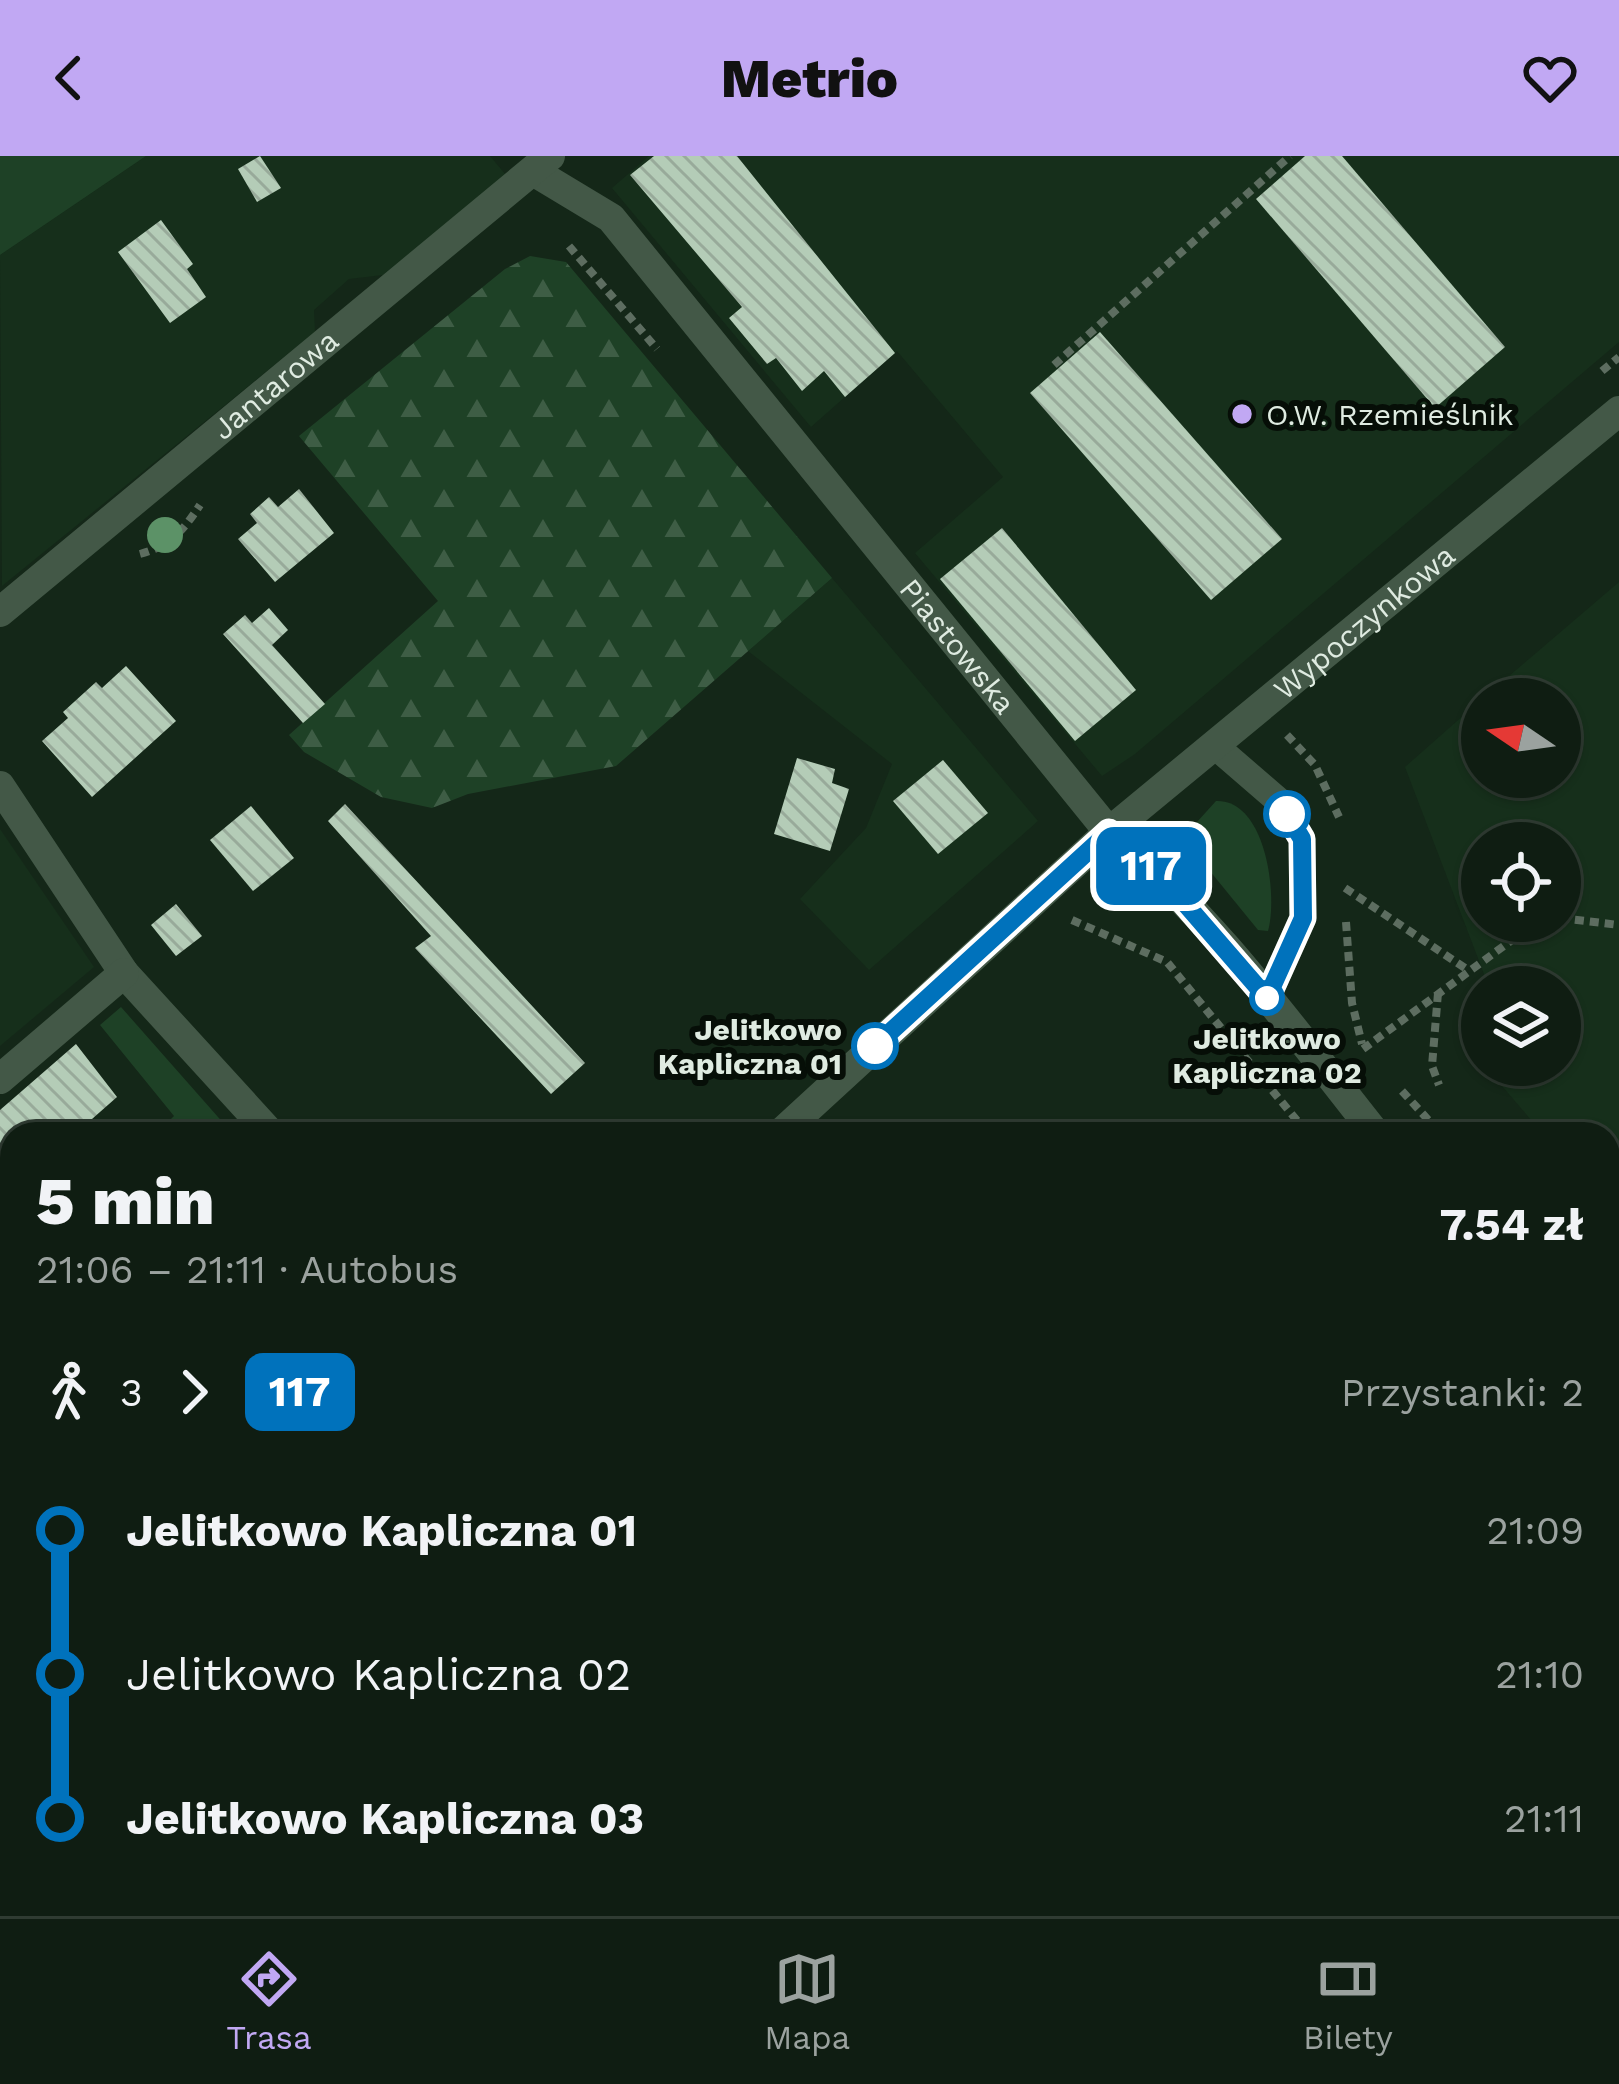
<!DOCTYPE html>
<html lang="pl">
<meta charset="utf-8">
<style>
body{margin:0;font-family:"Work Sans",sans-serif;background:#1d2a20;color:#f1f3f6;height:100vh;display:flex;flex-direction:column;font-size:45px;white-space:nowrap}
*{box-sizing:border-box;margin:0}
p{font-size:39px;color:#9ba29f}
.icon{flex:none;width:66px;height:66px;fill:none;stroke:currentColor;stroke-width:2;stroke-linecap:round;stroke-linejoin:round}
.map{position:relative;flex:1;overflow:hidden}
.sheet{position:absolute;left:0px;top:966px;width:1620px;height:795px;display:flex;flex-direction:column;background:#0f1d12;border-radius:36px 36px 0 0;box-shadow:0 3px 9px #0004,0 0 0 3px #2f3b32}
.sheet>*{flex:none}
.badge{padding:0 24px;border-radius:18px;font-size:42px;line-height:78px}
.needle{width:78px;rotate:283deg}
.buttons{position:absolute;left:1461px;top:522px;display:grid;gap:24px}
.buttons a{display:grid;place-items:center;width:120px;height:120px;border-radius:50%;background:#0f1d12;box-shadow:0 3px 9px #0004,0 0 0 3px #2f3b32;font-size:60px}
.map>.badge{position:absolute;translate:-50% -50%;box-shadow:0 0 0 6px #fff}
.legs{display:flex;align-items:center;gap:18px;height:132px;padding:0 36px;font-size:39px}
.legs p{margin-inline-start:auto}
.headline{display:flex;align-items:center;justify-content:space-between;height:204px;padding:0 36px}
h1{font-size:66px;font-weight:800;line-height:90px}
ul{padding:0 36px;list-style:none}
li{display:flex;align-items:center;gap:42px;height:144px;font-size:45px}
li i{display:grid;place-items:center;width:18px;height:100%;margin:0 15px;background:currentColor}
li i::after{content:'';width:30px;height:30px;margin:-15px;border:9px solid;border-radius:50%;background:#0f1d12}
li p{margin-inline-start:auto}
li:first-child i{background:linear-gradient(#0000 50%,currentColor 0)}
li:last-child i{background:linear-gradient(currentColor 50%,#0000 0)}
header{display:flex;justify-content:space-between;align-items:center;height:156px;padding:0 36px;background:#c1a8f3;color:#111;font-size:54px;font-weight:800}
.tabs{display:flex;justify-content:space-around;align-items:center;height:168px;border-top:3px solid #2f3b32;background:#0f1d12;font-size:33px;color:#9ba29f}
.tabs a{display:grid;justify-items:center;gap:6px}
.tabs .current{color:#c1a8f3}
.map>svg:first-child{display:block}
.built{fill:#162f1b;fill-rule:evenodd}
.green{fill:#1e4126}
.forest{fill:url(#forest-firs)}
.building{fill:url(#building-back-hatch)}
.lines{fill:none;stroke-linecap:round;stroke-linejoin:round}
.path{stroke:#5d6d60;stroke-width:8;stroke-dasharray:9 6;stroke-linecap:butt}
.lane{stroke:#435847;stroke-width:27}
.street{stroke:#435847;stroke-width:30}
.secondary{stroke:#435847;stroke-width:30}
.tree{fill:#5c9267}
.line-1-casing{stroke:#fff;stroke-width:27}
.line-1{stroke:#0072bc;stroke-width:18}
.poi-dot{fill:#c1a8f3;stroke:#060e07;stroke-width:4.5}
.stop-1-dot{fill:#fff;stroke:#0072bc;stroke-width:6}
.labels{text-anchor:middle;dominant-baseline:central;stroke-width:12;stroke-linejoin:round;paint-order:stroke}
.street-label{font-size:30px;fill:#dfebe1;stroke:#060e07}
.poi-label{font-size:30px;fill:#dfebe1;stroke:#060e07;text-anchor:start}
.stop-label{font-size:30px;font-weight:bold;fill:#dfebe1;stroke:#060e07;text-anchor:end}
</style>
<header><svg class="icon" aria-label="back" viewBox="0 0 24 24"><path d="M15 5l-7 7 7 7"/></svg>Metrio<svg class="icon" aria-label="heart" viewBox="0 0 24 24"><path d="M12 20l-8-8c-3-5 5-10 8-4 3-6 11-1 8 4z"/></svg></header>
<div class="map">
<svg width="1619" height="1760" viewBox="0 0 1619 1760">
<defs>
<pattern id="forest-firs" width="22" height="20" patternUnits="userSpaceOnUse" patternTransform="scale(3)"><rect width="22" height="20" fill="#1e4126"/><path d="M5 1l3.5 6h-7zM16 11l3.5 6h-7z" fill="#3e5d45"/></pattern>
<pattern id="building-back-hatch" width="6" height="6" patternUnits="userSpaceOnUse" patternTransform="scale(3)"><rect width="6" height="6" fill="#b4ccb7"/><path d="M-1 5l2 2M0 0l6 6M5-1l2 2" fill="none" stroke="#98aa9a"/></pattern>
</defs>
<rect width="100%" height="100%" fill="#142718"/>
<!-- built -->
<g class="built">
<polygon points="146,0 490,0 506,19 383,119 349,123 314,154 315,176 2,430 0,99"/>
<polygon points="649,0 1619,0 1619,186 1135,598 1102,620 915,397 1003,321 897,195 811,271 612,32"/>
<polygon points="832,422 1038,665 869,814 800,743 866,672 892,608 748,495"/>
<path d="M1619 426V1068L1608 1055V978H1543L1484 909H1560V831H1489L1405 611 1482 543V621H1560V543H1482ZM1482 687H1560V765H1482Z"/>
<polygon points="0,673 94,811 0,890"/>
</g>
<!-- green -->
<g class="green">
<polygon points="0,0 146,0 0,99"/>
<path d="M1216 645C1266 643 1278 740 1268 775L1258 774 1196 698 1197 666Z"/>
<polygon points="121,851 233,978 156,978 174,960 100,869"/>
<polygon points="12,1106 12,1564 0,1575 0,1116"/>
</g>
<!-- forest -->
<polygon class="forest" points="530,100 566,106 832,422 616,610 468,638 432,652 381,641 304,596 289,579 438,445 299,280 505,113"/>
<!-- building -->
<g class="building">
<polygon points="260,0 281,32 257,46 238,13"/>
<polygon points="654,0 737,0 895,197 845,241 824,215 802,235 776,202 767,208 729,162 742,151 630,19"/>
<polygon points="1305,0 1342,0 1505,191 1435,252 1256,43"/>
<polygon points="161,64 193,108 187,113 206,141 170,167 118,96"/>
<polygon points="1100,176 1282,383 1211,444 1030,237"/>
<polygon points="299,333 334,377 275,426 238,383 257,367 250,358 269,341 278,351"/>
<polygon points="1002,372 1136,534 1075,585 940,423"/>
<polygon points="269,452 288,474 272,489 325,548 303,567 223,478 245,459 252,467"/>
<polygon points="126,510 176,565 92,641 42,585 68,562 63,556 96,526 102,532"/>
<polygon points="797,602 835,613 832,627 849,633 830,695 774,678"/>
<polygon points="943,604 988,657 938,698 893,645"/>
<polygon points="345,648 585,907 551,938 415,792 431,780 328,665"/>
<polygon points="251,650 294,702 253,735 210,684"/>
<polygon points="176,748 202,780 176,800 151,769"/>
<polygon points="76,888 117,941 75,978 12,978 12,1032 0,1043 0,954"/>
<polygon points="140,1749 250,1749 258,1757 128,1760"/>
<polygon points="514,1749 630,1749 618,1760 523,1760"/>
<polygon points="874,1749 1035,1749 1038,1752 1029,1760 863,1760"/>
<polygon points="1355,1749 1473,1749 1466,1756 1469,1760 1366,1760"/>
</g>
<g class="lines">
<!-- path -->
<g class="path">
<polyline points="569,90 657,193"/>
<polyline points="1054,209 1290,0"/>
<polyline points="1602,215 1619,201"/>
<path d="M140 398C170 390 183 375 200 349"/>
<polyline points="1287,579 1315,609 1339,661"/>
<polyline points="1345,732 1468,814"/>
<polyline points="1560,762 1619,769"/>
<polyline points="1072,764 1167,806 1308,978"/>
<polyline points="1346,766 1352,847 1362,888"/>
<polyline points="1438,837 1432,910 1439,929"/>
<polyline points="1363,893 1538,765"/>
<polyline points="1402,935 1441,978"/>
<polyline points="1608,1178 1619,1192"/>
<polyline points="1608,1343 1619,1357"/>
</g>
<!-- lane -->
<polyline class="lane" points="1214,589 1280,646 1302,683 1303,762 1267,842"/>
<!-- street -->
<g class="street">
<path id="s1" d="M533 15 611 62 1109 676 1619 255"/>
<path id="s2" d="M0 456 550 0"/>
<polyline points="0,630 124,817 271,978"/>
<polyline points="0,923 124,817"/>
<polyline points="718,1760 730,1749"/>
</g>
<!-- secondary -->
<g class="secondary">
<path d="M780 978 1109 676C1213 761 1293 874 1376 978"/>
<polyline points="1608,1263 1619,1276"/>
<polyline points="0,1710 12,1699"/>
</g>
</g>
<!-- trees -->
<circle class="tree" cx="165" cy="379" r="18"/>
<g class="lines">
<defs>
<polyline id="line-1" points="875,890 1109,676 1157,715 1267,842 1303,762 1302,683 1287,658"/>
</defs>
<!-- line-1 casing -->
<use href="#line-1" class="line-1-casing"/>
<!-- line-1 -->
<use href="#line-1" class="line-1"/>
</g>
<!-- markers -->
<circle class="poi-dot" cx="1242" cy="258" r="12"/>
<g class="stop-1-dot">
<circle cx="1287" cy="658" r="21"/>
<circle cx="1267" cy="842" r="15"/>
<circle cx="875" cy="890" r="21"/>
</g>
<g class="labels">
<!-- street labels -->
<g class="street-label">
<text stroke="none"><textPath href="#s2" startOffset="357">Jantarowa</textPath></text>
<text stroke="none"><textPath href="#s1" startOffset="1212">Wypoczynkowa</textPath></text>
<text stroke="none"><textPath href="#s1" startOffset="642">Piastowska</textPath></text>
</g>
<!-- poi labels -->
<g class="poi-label">
<text x="1266" y="258">O.W. Rzemieślnik</text>
</g>
<!-- stop labels -->
<g class="stop-label">
<text x="842" y="873">Jelitkowo<tspan x="842" dy="34">Kapliczna 01</tspan></text>
<text x="1267" y="882" text-anchor="middle">Jelitkowo<tspan x="1267" dy="34">Kapliczna 02</tspan></text>
</g>
</g>
</svg>
<div class="buttons">
<a><svg class="needle" viewBox="-14 -14 28 28"><path d="M0-13l5 13h-10z" fill="#e53935"/><path d="M0 13l5-13h-10z" fill="#9ba29f"/></svg></a>
<a><svg class="icon" aria-label="locate" viewBox="0 0 24 24"><circle cx="12" cy="12" r="6"/><path d="M12 2v4M12 18v4M2 12h4M18 12h4"/></svg></a>
<a><svg class="icon" aria-label="layers" viewBox="0 0 24 24"><path d="M12 4l9 5-9 5-9-5zM3 14l9 5 9-5"/></svg></a>
</div>
<b class="badge" style="left:1151px;top:710px;background:#0072bc;color:#fff">117</b>
<section class="sheet">
<div class="headline"><div><h1>5 min</h1><p>21:06 – 21:11 · Autobus</p></div><b>7.54 zł</b></div>
<div class="legs"><svg class="icon" aria-label="walk" viewBox="0 0 24 24"><circle cx="13" cy="4" r="2"/><path d="M13 8l-2 6 4 7M11 14l-3 7M7 12l3-4h3l4 4"/></svg>3<svg class="icon" aria-label="forward" viewBox="0 0 24 24"><path d="M9 5l7 7-7 7"/></svg><b class="badge" style="background:#0072bc;color:#fff">117</b><p>Przystanki: 2</p></div>
<ul>
<li><i style="color:#0072bc"></i><b>Jelitkowo Kapliczna 01</b><p>21:09</p></li>
<li><i style="color:#0072bc"></i><span>Jelitkowo Kapliczna 02</span><p>21:10</p></li>
<li><i style="color:#0072bc"></i><b>Jelitkowo Kapliczna 03</b><p>21:11</p></li>
</ul>
</section>
</div>
<nav class="tabs">
<a class="current"><svg class="icon" aria-label="directions" viewBox="0 0 24 24"><path d="M12 3l9 9-9 9-9-9zM9 14v-3h6M13 9l2 2-2 2"/></svg>Trasa</a>
<a><svg class="icon" aria-label="map" viewBox="0 0 24 24"><path d="M3 6l6-2 6 2 6-2v14l-6 2-6-2-6 2zM9 4v14M15 6v14"/></svg>Mapa</a>
<a><svg class="icon" aria-label="tickets" viewBox="0 0 24 24"><path d="M3 7h18v10H3zM15 7v10"/></svg>Bilety</a>
</nav>
